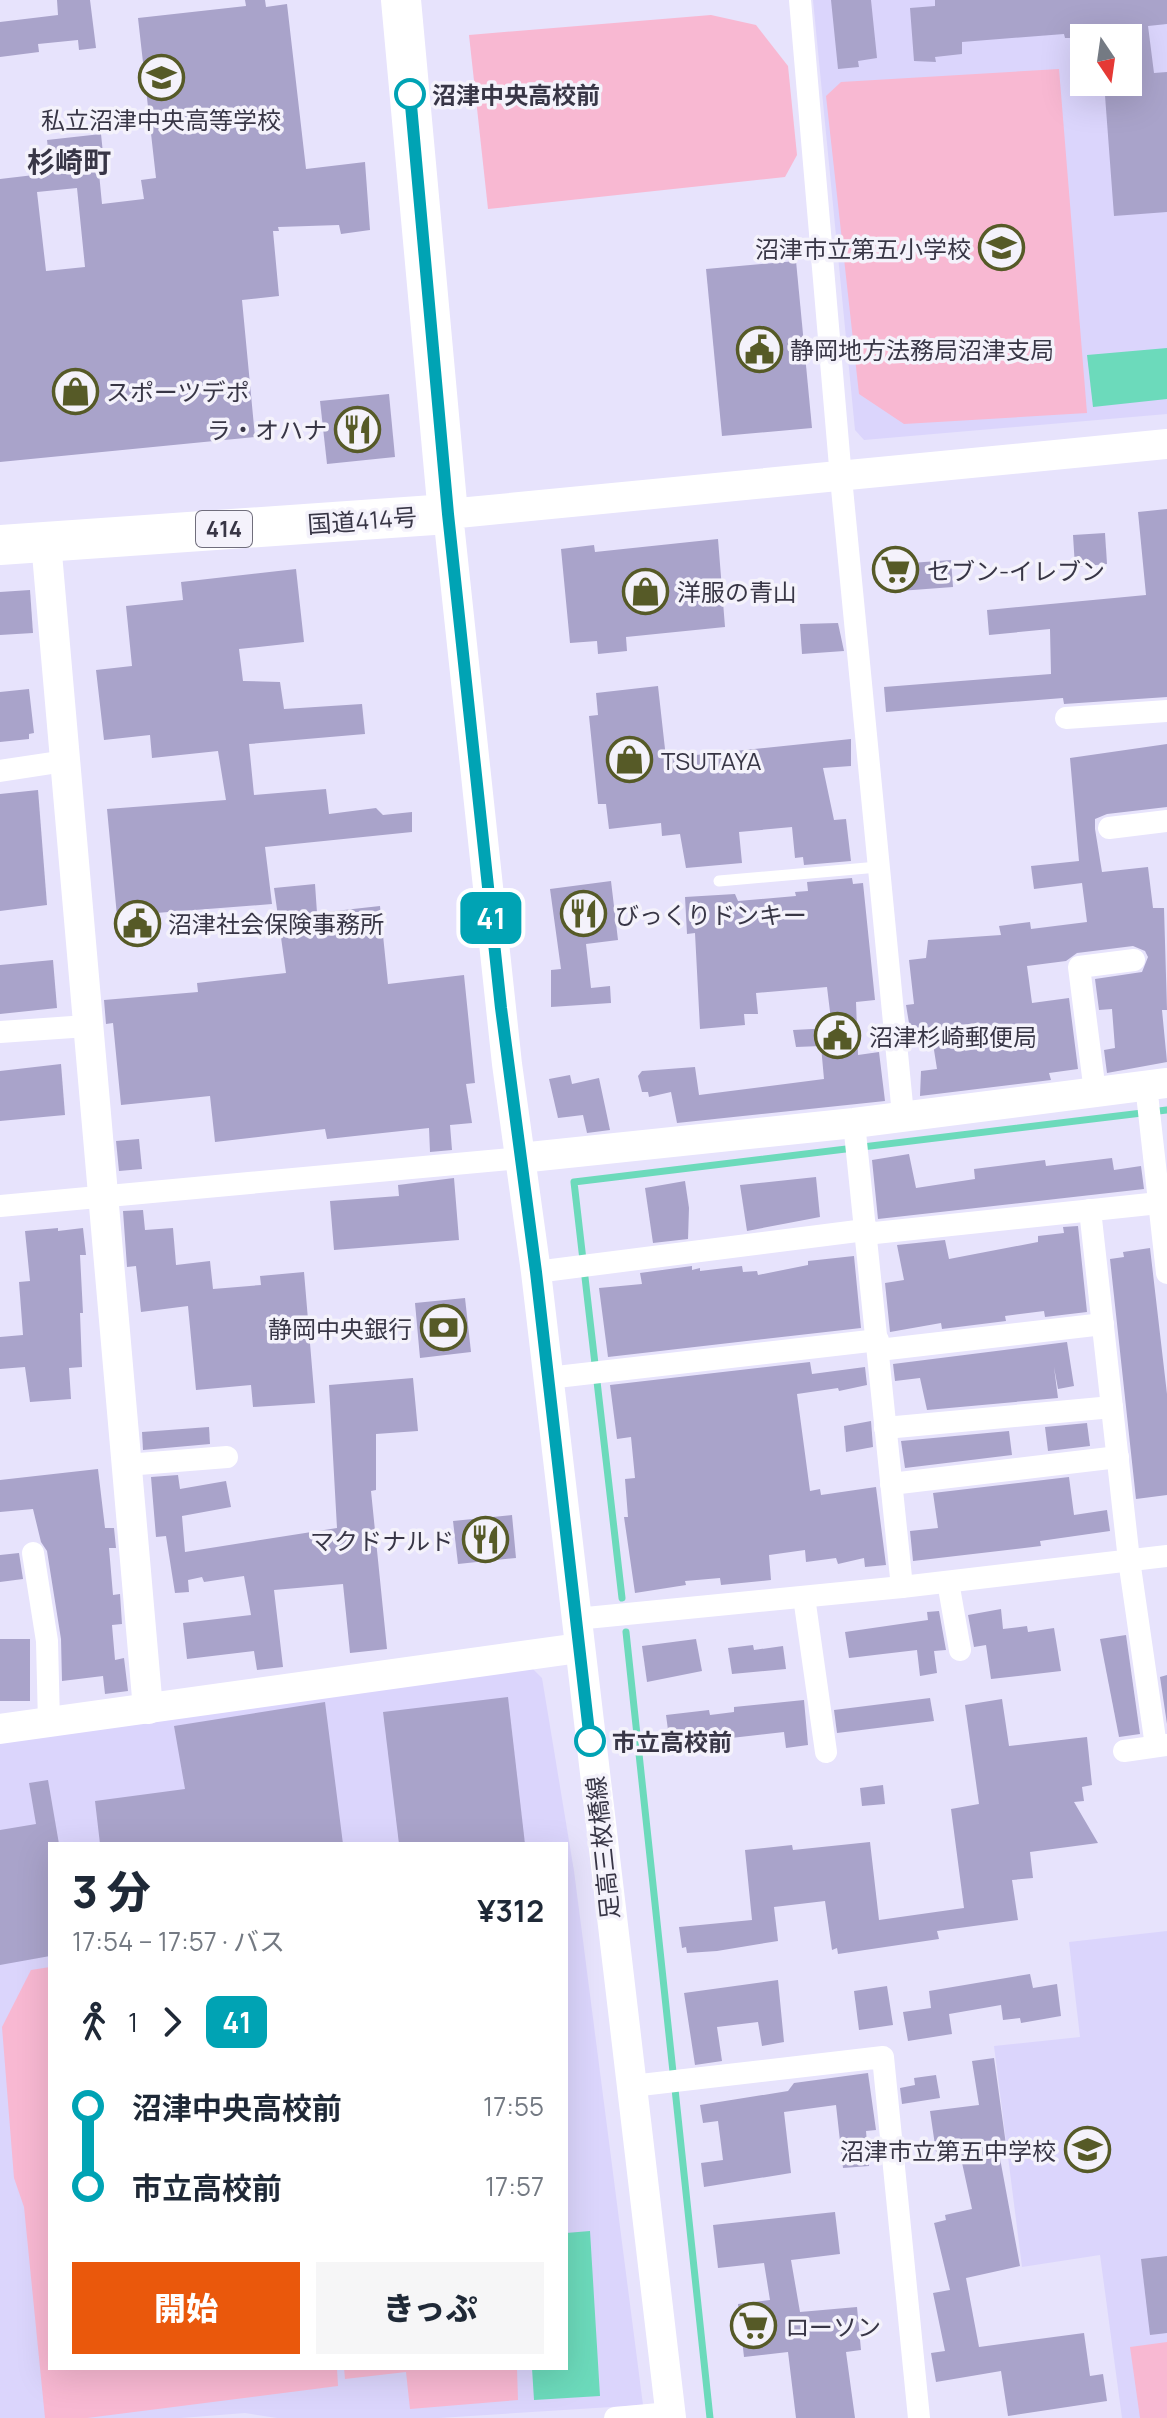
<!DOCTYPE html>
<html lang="ja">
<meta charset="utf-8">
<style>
body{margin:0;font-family:Manrope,"Noto Sans JP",sans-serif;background:#f6f6f7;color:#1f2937;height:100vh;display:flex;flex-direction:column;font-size:30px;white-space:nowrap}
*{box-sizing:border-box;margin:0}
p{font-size:26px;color:#747a83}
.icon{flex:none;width:44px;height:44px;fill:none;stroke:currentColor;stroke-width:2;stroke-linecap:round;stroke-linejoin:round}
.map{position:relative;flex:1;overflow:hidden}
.panel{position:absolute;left:48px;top:1842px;width:520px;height:528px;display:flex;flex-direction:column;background:#fff;border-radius:0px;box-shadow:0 8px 32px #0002}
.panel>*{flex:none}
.badge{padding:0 16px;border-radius:12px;font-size:28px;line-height:52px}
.needle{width:52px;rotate:167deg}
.buttons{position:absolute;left:1070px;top:24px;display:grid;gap:16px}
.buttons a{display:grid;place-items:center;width:72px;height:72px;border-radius:0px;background:#fff;box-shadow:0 8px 32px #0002;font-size:40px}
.map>.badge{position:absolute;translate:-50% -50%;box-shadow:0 0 0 4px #fff}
.legs{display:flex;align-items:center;gap:12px;height:88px;padding:0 24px;font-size:26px}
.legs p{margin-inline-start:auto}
.summary{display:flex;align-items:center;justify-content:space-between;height:136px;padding:0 24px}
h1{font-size:44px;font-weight:800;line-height:60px}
.button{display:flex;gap:16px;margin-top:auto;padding:16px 24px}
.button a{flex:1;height:92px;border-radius:0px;background:#ea580c;color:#fff;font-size:32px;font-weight:800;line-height:92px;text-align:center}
.button a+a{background:#f6f6f7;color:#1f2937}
ul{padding:0 24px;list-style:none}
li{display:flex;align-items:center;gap:28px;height:80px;font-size:30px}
li i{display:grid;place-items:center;width:12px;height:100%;margin:0 10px;background:currentColor}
li i::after{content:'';width:20px;height:20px;margin:-10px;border:6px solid;border-radius:50%;background:#fff}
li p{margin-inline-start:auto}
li:first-child i{background:linear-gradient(#0000 50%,currentColor 0)}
li:last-child i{background:linear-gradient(currentColor 50%,#0000 0)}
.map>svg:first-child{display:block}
.built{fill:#dbd5fc;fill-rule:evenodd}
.green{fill:#f8b8d2}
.water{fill:#6cdabb}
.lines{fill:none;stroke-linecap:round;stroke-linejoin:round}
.stream{stroke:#6cdabb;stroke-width:7}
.building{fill:#a9a3ca;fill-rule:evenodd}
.lane{stroke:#fff;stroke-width:11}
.street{stroke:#fff;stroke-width:22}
.secondary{stroke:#fff;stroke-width:30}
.highway{stroke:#fff;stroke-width:40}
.line-1-casing{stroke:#fff;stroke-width:18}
.line-1{stroke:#00a3b4;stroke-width:12}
.stop-1-dot{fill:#fff;stroke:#00a3b4;stroke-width:4}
.labels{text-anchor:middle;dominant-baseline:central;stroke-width:7;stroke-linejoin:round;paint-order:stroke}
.shield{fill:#f4f2fb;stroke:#706e7c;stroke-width:2}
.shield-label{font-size:22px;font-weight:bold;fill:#383646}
.stop-label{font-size:24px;font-weight:bold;fill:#383646;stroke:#f4f2fb;text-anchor:start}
.poi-label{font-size:24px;fill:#383646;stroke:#f4f2fb;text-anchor:start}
.street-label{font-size:24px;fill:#383646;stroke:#f4f2fb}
.quarter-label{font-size:28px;font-weight:bold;fill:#383646;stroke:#f4f2fb}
</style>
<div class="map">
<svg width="1167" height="2418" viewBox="0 0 1167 2418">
<rect width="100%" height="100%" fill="#e7e3fc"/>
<!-- built -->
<g class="built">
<path d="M813 0H1167V414L864 440 855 430ZM1084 38H1128V82H1084Z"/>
<path d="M531 1667 542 1678 574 1871 643 2405 439 2418H277L245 2413 181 2418H0V1741ZM50 1844H566V2368H50Z"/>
<polygon points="1167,1931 1167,2418 1122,2418 1100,2255 1022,2267 994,2046 1080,2037 1069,1942"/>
</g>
<!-- green -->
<g class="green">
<polygon points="711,15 756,25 788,66 797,155 785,177 488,209 469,35"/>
<polygon points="1059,69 1087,413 904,424 859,394 826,96 841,82"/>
<polygon points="50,1967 50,2368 337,2368 338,2386 87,2418 45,2418 24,2207 14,2178 2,2027 31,1970"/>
<polygon points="1167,2342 1167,2418 1140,2418 1130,2347"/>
<polygon points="344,2368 517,2368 518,2400 410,2409 406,2372 345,2379"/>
</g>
<!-- water -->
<g class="water">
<polygon points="1167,348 1167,399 1093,407 1087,355"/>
<polygon points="590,2231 600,2396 534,2400 532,2368 566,2368 566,2233"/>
</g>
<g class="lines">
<!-- stream -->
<g class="stream">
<polyline points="622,1598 574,1182 1167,1110"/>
<polyline points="626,1632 673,2072"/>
<polyline points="675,2089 710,2418"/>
</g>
</g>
<!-- building -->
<g class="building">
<polygon points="57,0 90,0 96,48 79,50 78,40 38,44 39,52 0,57 0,22 58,15"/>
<path d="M245 0H265L266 7 287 4 306 169 365 162 370 230 341 234 339 225 278 227 279 231H273L279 296 242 300 255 437 0 462V179L51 173 47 140 101 134 104 163H98L102 204 144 199 141 180 156 178 138 18 246 6ZM77 188 85 267 46 271 37 192Z"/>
<polygon points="831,0 871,0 877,58 858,61 859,67 838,69"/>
<polygon points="935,0 1167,0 1167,24 1148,26 1154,73 1167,72 1167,212 1114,216 1104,82 1128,82 1128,38 1065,38 1064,34 962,42 962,54 935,57 936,62 914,61 910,8 935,6"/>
<polygon points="796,261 812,428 722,436 706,269"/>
<polygon points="389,394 395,457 327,464 320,401"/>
<polygon points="1167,509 1167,697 1064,704 1063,698 886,712 884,687 1051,674 1050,629 989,635 987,610 1146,595 1138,512"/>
<polygon points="1105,533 1107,564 1075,567 1073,535"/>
<polygon points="718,539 725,627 626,637 627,651 598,654 597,641 570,643 561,549 594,545 595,552"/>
<polygon points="951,560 953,587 886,592 884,565"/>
<polygon points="296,569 304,642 239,649 243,681 280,682 284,709 362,704 365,734 249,744 254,795 326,789 329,814 376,808 383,815 412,812 412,832 265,847 272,904 117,916 107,809 226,800 218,751 152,758 150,735 104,740 96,670 132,666 126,606 183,600 181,582"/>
<polygon points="30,590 33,633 0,635 0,592"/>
<polygon points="838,623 844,651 802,654 800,624"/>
<polygon points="658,686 666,758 851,739 851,766 823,768 834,820 846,819 851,861 804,865 803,857 795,858 792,827 739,832 742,863 686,868 680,834 662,836 661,823 609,829 606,804 598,804 589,716 598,715 596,693"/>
<polygon points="29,689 34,733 29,734 29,739 0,742 0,692"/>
<polygon points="1167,744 1167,807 1107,814 1095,819 1095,829 1102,872 1148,867 1153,908 1164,908 1167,1010 1162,1010 1167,1062 1107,1073 1104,1050 1115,1048 1112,1009 1099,1010 1095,979 1142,972 1148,957 1145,951 1133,946 1077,953 1066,961 1027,966 1032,1003 1069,998 1078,1069 1049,1073 1051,1080 920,1096 921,1071 937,1069 931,1031 911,1035 906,1005 914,1004 909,960 926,958 928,940 1001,935 999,926 1030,922 1031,929 1087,922 1082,883 1034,889 1031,866 1079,861 1070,758"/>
<polygon points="38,790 47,905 0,911 0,794"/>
<polygon points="852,878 853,884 863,883 875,1000 856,1002 858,1055 879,1052 885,1101 677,1123 671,1092 649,1097 648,1092 642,1092 638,1076 642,1071 695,1067 699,1095 824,1079 821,1046 796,1047 793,1030 832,1028 827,987 756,993 758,1014 744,1014 745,1025 700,1029 695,933 687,934 685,897 735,894 738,901 796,896 795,892 808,891 807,882"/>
<polygon points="611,881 618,940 586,944 591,988 610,986 611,1003 551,1007 551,970 561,969 550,889"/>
<polygon points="315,884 317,913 380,906 388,984 464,975 475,1083 466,1084 472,1123 450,1125 452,1150 430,1152 429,1128 327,1139 325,1129 215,1142 210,1096 121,1105 113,1023 106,1024 104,1000 198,992 197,983 286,973 274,888"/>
<polygon points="53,960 57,1008 0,1014 0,965"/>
<polygon points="61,1064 65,1115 0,1121 0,1071"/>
<polygon points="570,1075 572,1084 599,1078 610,1130 587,1133 583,1115 558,1118 549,1079"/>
<polygon points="139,1139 142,1169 119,1171 116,1141"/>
<polygon points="909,1154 916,1188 975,1179 974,1169 1045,1160 1046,1166 1112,1158 1114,1170 1141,1166 1144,1189 878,1219 872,1160"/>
<polygon points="816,1177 820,1217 747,1231 740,1185"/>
<polygon points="454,1178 459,1240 334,1250 330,1201 399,1196 398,1185"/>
<polygon points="685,1181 689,1208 688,1239 653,1243 645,1188"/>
<polygon points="143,1210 145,1230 173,1228 176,1265 210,1261 213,1289 261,1285 260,1276 304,1272 315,1403 253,1407 251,1385 196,1390 188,1306 141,1312 136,1266 127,1267 123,1211"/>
<polygon points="1078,1226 1087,1312 1045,1317 1044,1311 1005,1316 1006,1321 942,1329 941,1323 890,1332 885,1283 904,1280 897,1245 945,1240 949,1259 1038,1242 1038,1236 1064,1233 1063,1227"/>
<polygon points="58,1228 58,1231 83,1228 86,1255 80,1255 83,1313 80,1313 82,1367 69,1368 71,1399 30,1402 25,1367 0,1369 0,1337 23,1335 19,1282 30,1281 25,1231"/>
<polygon points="1150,1248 1167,1394 1167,1495 1136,1499 1110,1259 1124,1257 1123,1252"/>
<polygon points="854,1256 861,1328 608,1357 599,1288 642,1284 640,1273 692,1266 692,1270 700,1268 700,1271 742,1266 743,1272 757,1271 758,1275 808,1265 808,1261"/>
<polygon points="465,1298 471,1352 420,1358 415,1303"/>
<polygon points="1067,1342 1074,1386 1058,1389 1054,1367 1058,1398 927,1410 920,1378 895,1381 893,1364"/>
<polygon points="810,1362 812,1374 865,1367 867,1385 839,1391 838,1388 797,1394 810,1491 820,1489 821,1495 876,1487 886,1565 865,1567 864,1558 838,1564 836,1558 806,1562 805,1550 769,1555 771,1580 721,1585 720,1578 685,1581 686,1585 635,1593 624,1517 628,1517 625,1479 635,1478 631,1437 617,1439 610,1385"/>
<polygon points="413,1378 418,1431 376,1434 376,1490 371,1491 387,1649 350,1653 343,1584 274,1590 283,1667 257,1670 254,1651 187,1659 183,1623 251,1615 244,1576 204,1582 202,1577 188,1580 189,1592 175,1593 166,1536 156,1537 151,1477 178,1475 180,1489 226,1481 231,1507 182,1516 185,1552 337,1528 329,1385"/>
<polygon points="871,1421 873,1447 846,1452 844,1426"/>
<polygon points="1087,1423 1090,1446 1048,1451 1045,1427"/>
<polygon points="209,1427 210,1444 143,1450 142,1432"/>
<polygon points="1009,1431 1012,1455 905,1468 901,1441"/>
<polygon points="98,1469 105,1528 114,1528 116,1548 109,1548 113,1595 120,1594 122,1624 112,1625 115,1660 124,1658 128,1691 105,1694 103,1676 62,1681 61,1639 47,1551 41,1542 33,1509 0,1512 0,1480"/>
<polygon points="1069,1477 1074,1515 1107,1510 1110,1531 1040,1541 1041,1546 913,1561 910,1531 938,1528 933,1493"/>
<polygon points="512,1515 516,1558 458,1564 453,1521"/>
<polygon points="19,1553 23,1579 0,1582 0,1555"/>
<polygon points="1001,1609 1003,1629 1027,1626 1028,1632 1054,1628 1061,1671 991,1679 986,1645 974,1647 968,1615"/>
<polygon points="939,1611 946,1650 934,1651 937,1673 920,1676 917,1650 849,1658 845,1632 928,1620 927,1612"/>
<polygon points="1126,1635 1140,1734 1119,1737 1100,1639"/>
<rect x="0" y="1639" width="30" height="62"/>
<polygon points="696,1639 702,1671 647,1682 642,1646"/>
<polygon points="753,1645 754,1650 783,1646 786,1669 732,1674 728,1648"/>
<polygon points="1167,1675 1167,1724 1160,1677"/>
<polygon points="508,1697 525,1844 399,1844 383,1712"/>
<polygon points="930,1698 934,1721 837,1733 834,1710"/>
<polygon points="1002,1699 1009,1746 1087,1737 1092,1785 1082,1787 1084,1801 1074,1802 1098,1843 1030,1852 1033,1878 1012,1880 1018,1920 937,1931 939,1939 838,1954 837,1948 832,1950 825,1901 774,1907 778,1941 717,1951 687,1953 686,1947 682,1948 679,1927 752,1920 745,1850 792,1845 793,1850 870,1842 879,1920 964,1908 951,1809 979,1804 965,1705"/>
<polygon points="804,1700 808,1745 786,1748 784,1732 670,1745 666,1715 709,1710 710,1715 734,1712 734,1707"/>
<polygon points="325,1702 343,1844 100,1844 95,1801 185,1789 174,1726"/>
<polygon points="48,1780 59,1844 50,1844 50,1956 0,1965 0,1830 36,1824 29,1783"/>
<polygon points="883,1785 885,1804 862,1806 860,1788"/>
<polygon points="1030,1974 1033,1988 1057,1984 1061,2016 1021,2023 1020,2018 1003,2020 1001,2005 949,2014 952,2034 908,2041 903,2012 931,2008 929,1991"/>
<polygon points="778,1980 784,2042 762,2046 758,2022 717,2027 722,2061 695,2065 684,1993"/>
<polygon points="887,1986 893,2025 859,2030 854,1991"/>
<polygon points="994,2058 1007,2152 999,2153 1020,2266 966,2278 979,2347 1084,2333 1090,2376 1103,2374 1107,2401 1008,2416 1001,2371 936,2382 931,2353 945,2351 933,2293 950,2290 934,2223 946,2220 945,2215 972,2209 959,2149 936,2152 930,2111 979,2105 972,2061"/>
<polygon points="868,2073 876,2130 866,2131 869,2166 843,2168 836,2105 784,2112 791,2173 704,2187 701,2163 723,2160 718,2121 703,2123 700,2105 788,2091 794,2083"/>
<polygon points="936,2075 940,2098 902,2104 900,2088 915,2085 914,2078"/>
<polygon points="835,2212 840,2254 791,2260 800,2312 857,2307 861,2350 846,2352 855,2418 796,2418 788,2352 744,2357 738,2304 770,2300 764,2263 718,2268 713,2225"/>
<polygon points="1167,2256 1167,2333 1150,2335 1141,2259"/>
</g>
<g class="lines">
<!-- lane -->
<polyline class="lane" points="719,881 878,867"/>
<!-- street -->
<g class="street">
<polyline points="800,0 841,478 903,1115"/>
<polyline points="1066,718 1167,711"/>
<polyline points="0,771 65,761"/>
<polyline points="1109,828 1167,821"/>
<polyline points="0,1032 87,1026"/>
<polyline points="1146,1085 1167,1273"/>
<polyline points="1095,1092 1079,967 1134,960"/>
<polyline points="854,1123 902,1587"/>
<polyline points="0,1206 520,1158"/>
<polyline points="1090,1210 1129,1560 1156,1746"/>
<polyline points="536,1272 865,1230 875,1233 1159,1203"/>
<polyline points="879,1350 1103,1324"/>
<polyline points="548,1378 878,1340"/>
<polyline points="885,1428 1112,1407"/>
<polyline points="126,1465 227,1457"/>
<polyline points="891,1484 1118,1457"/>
<polyline points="33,1553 47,1641 49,1723"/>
<polyline points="948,1582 960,1650"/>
<polyline points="804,1597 826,1752"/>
<polyline points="576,1619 902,1587 1167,1556"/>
<polyline points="1124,1751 1167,1745"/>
<polyline points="632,2086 883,2057 919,2418"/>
<polyline points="615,2418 670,2413"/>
</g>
<!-- secondary -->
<g class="secondary">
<polyline points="46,542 148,1709"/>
<polyline points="520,1158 854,1123 1167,1083"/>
<polyline points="0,1729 579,1648"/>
<polyline points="671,2418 536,1272 507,1064 448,514 1167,444"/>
</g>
<!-- highway -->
<polyline class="highway" points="0,545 448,514 401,0"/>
</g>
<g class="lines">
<defs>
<polyline id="line-1" points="410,94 448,514 501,1008 536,1272 590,1741"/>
</defs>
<!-- line-1 casing -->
<use href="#line-1" class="line-1-casing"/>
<!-- line-1 -->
<use href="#line-1" class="line-1"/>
</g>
<!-- icons -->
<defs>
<symbol id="school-ring" viewBox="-11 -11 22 22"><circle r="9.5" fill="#f4f2fb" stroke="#565a27" stroke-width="1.5"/><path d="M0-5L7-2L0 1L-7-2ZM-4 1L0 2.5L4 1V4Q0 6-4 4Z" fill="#565a27"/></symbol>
<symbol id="civic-ring" viewBox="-11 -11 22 22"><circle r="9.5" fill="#f4f2fb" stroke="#565a27" stroke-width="1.5"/><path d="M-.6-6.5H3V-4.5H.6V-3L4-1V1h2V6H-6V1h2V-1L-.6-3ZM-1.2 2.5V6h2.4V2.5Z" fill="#565a27"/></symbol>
<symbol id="shop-ring" viewBox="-11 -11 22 22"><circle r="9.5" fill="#f4f2fb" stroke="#565a27" stroke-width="1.5"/><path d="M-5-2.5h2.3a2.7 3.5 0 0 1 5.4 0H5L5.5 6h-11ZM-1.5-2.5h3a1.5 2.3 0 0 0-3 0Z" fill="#565a27"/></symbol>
<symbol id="restaurant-ring" viewBox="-11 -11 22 22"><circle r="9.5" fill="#f4f2fb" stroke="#565a27" stroke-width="1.5"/><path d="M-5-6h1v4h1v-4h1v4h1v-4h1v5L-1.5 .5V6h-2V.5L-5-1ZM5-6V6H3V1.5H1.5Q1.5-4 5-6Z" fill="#565a27"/></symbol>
<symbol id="supermarket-ring" viewBox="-11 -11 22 22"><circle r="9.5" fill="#f4f2fb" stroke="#565a27" stroke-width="1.5"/><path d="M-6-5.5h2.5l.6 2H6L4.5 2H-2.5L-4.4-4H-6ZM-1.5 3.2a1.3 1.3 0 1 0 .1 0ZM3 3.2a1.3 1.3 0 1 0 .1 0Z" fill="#565a27"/></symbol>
<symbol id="bank-ring" viewBox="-11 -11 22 22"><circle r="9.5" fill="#f4f2fb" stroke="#565a27" stroke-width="1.5"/><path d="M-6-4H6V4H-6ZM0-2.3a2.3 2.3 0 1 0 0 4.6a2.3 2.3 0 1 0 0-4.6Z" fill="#565a27"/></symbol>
</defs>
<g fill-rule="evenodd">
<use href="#school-ring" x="136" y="52" width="51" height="51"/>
<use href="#school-ring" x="976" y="222" width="51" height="51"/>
<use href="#civic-ring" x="734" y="324" width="51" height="51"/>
<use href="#shop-ring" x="50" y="366" width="51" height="51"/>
<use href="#restaurant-ring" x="332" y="404" width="51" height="51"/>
<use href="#supermarket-ring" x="870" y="544" width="51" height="51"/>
<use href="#shop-ring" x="620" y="566" width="51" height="51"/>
<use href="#shop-ring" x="604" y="734" width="51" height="51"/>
<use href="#restaurant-ring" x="558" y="888" width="51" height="51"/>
<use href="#civic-ring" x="112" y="898" width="51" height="51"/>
<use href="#civic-ring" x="812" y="1010" width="51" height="51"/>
<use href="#bank-ring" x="418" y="1302" width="51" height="51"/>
<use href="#restaurant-ring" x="460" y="1514" width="51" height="51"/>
<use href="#school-ring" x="1062" y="2124" width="51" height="51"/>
<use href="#supermarket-ring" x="728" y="2300" width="51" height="51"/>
</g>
<!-- markers -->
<g class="stop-1-dot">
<circle cx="410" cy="94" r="14"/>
<circle cx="590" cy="1741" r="14"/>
</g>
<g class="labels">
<!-- shield labels -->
<rect class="shield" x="196" y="511" width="56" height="36" rx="6"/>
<g class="shield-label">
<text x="224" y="529">414</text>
</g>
<!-- stop labels -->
<g class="stop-label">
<text x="432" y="94">沼津中央高校前</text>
<text x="612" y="1741">市立高校前</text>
</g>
<!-- poi labels -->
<g class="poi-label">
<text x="161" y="119" text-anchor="middle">私立沼津中央高等学校</text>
<text x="971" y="248" text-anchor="end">沼津市立第五小学校</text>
<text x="790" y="349">静岡地方法務局沼津支局</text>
<text x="106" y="391">スポーツデポ</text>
<text x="327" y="429" text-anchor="end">ラ・オハナ</text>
<text x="927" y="570">セブン-イレブン</text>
<text x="677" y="591">洋服の青山</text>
<text x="661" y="760">TSUTAYA</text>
<text x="615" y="914">びっくりドンキー</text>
<text x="168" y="923">沼津社会保険事務所</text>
<text x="869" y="1036">沼津杉崎郵便局</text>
<text x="412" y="1328" text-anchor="end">静岡中央銀行</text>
<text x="454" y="1540" text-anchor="end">マクドナルド</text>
<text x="1056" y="2150" text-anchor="end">沼津市立第五中学校</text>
<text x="785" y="2326">ローソン</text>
</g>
<!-- street labels -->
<g class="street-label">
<text transform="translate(362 520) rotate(-4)">国道414号</text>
<text transform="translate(602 1848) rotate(-96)">足高三枚橋線</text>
</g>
<!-- quarter labels -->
<g class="quarter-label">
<text x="69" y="161">杉崎町</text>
</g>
</g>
</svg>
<div class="buttons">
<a><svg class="needle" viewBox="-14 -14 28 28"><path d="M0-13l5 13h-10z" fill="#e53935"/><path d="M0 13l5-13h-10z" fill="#747a83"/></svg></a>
</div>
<b class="badge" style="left:491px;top:918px;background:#00a3b4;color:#fff">41</b>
<section class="panel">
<div class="summary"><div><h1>3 分</h1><p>17:54 – 17:57 · バス</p></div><b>¥312</b></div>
<div class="legs"><svg class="icon" aria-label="walk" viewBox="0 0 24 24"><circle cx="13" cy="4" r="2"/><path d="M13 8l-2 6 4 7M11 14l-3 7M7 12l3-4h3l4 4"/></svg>1<svg class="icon" aria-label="forward" viewBox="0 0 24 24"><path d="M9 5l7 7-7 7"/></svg><b class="badge" style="background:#00a3b4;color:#fff">41</b></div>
<ul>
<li><i style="color:#00a3b4"></i><b>沼津中央高校前</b><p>17:55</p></li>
<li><i style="color:#00a3b4"></i><b>市立高校前</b><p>17:57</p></li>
</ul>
<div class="button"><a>開始</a><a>きっぷ</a></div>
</section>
</div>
